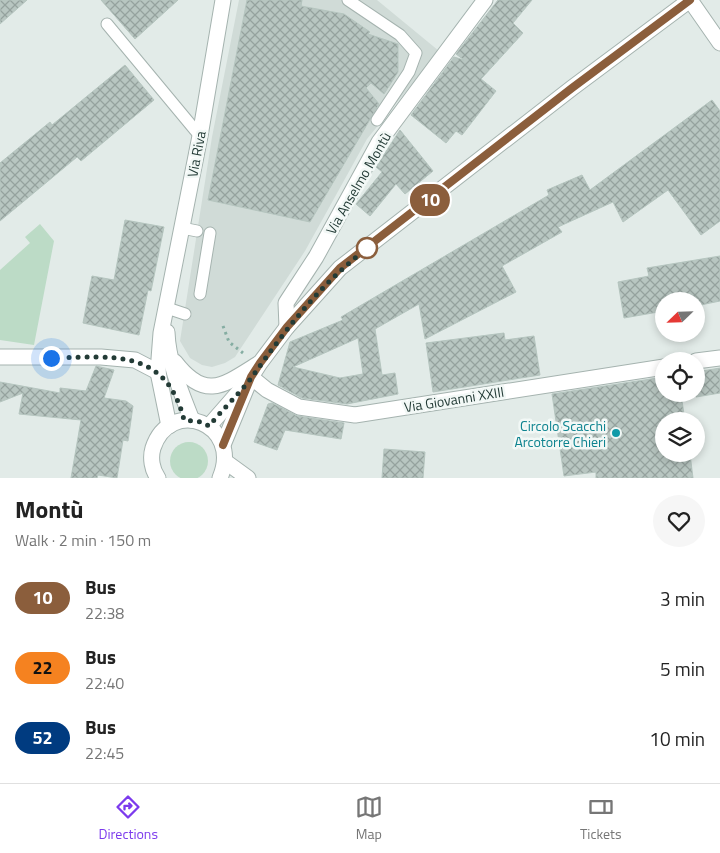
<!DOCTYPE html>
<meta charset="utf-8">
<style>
body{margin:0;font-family:"Titillium Web",sans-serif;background:#f6f6f6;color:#222;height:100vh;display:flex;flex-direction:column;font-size:19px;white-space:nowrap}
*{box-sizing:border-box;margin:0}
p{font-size:16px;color:#767676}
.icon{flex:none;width:28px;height:28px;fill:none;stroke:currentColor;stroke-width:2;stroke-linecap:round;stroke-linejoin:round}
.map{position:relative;height:478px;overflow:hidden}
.panel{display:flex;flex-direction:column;background:#fff;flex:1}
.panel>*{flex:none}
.badge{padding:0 10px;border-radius:16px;font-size:18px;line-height:32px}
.needle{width:32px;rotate:247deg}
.buttons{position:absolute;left:655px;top:292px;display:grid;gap:10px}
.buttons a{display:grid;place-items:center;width:50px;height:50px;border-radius:50%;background:#fff;box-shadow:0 2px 8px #0003;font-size:25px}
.you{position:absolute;width:25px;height:25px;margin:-12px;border:4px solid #fff;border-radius:50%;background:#1a73e8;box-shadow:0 0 0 8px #1a73e833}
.map>.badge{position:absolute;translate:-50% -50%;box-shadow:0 0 0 2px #fff}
.round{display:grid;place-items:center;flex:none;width:52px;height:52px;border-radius:26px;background:#f6f6f6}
.overview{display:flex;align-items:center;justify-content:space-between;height:85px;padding:0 15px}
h1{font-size:24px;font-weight:700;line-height:38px}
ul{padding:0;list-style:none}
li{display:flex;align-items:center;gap:15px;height:70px;padding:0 15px}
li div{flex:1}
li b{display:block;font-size:19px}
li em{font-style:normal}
li .badge{min-width:55px;font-weight:700;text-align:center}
.tab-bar{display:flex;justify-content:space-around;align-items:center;height:70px;border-top:1px solid #e0e0e0;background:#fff;font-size:14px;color:#767676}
.tab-bar a{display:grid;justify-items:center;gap:2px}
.tab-bar .selected{color:#7c3aed}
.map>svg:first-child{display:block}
.built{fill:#d0dbd7}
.green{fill:#bcdbc6}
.building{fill:url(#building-cross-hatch);stroke:#b5c5bf;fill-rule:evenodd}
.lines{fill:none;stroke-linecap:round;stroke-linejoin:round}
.service-casing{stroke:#a5b3af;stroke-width:13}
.minor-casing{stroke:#a5b3af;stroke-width:17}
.tertiary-casing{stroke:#a5b3af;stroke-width:17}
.path{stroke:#85ada2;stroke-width:3;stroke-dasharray:2.5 4;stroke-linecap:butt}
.service{stroke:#fff;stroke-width:11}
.minor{stroke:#fff;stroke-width:15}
.tertiary{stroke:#fff;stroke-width:15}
.line-casing{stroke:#fff;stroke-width:11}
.line{stroke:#8b5e3c;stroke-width:8}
.walk{stroke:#233b36;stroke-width:5;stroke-dasharray:0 9}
.stop-dot{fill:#fff;stroke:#8b5e3c;stroke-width:2.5}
.culture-dot{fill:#0f9aa8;stroke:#f2f8f6;stroke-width:2}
.labels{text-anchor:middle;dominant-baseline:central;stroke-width:5;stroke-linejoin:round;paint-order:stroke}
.street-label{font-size:14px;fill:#233b36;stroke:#f2f8f6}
.culture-label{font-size:14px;fill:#0d838f;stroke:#f2f8f6;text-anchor:end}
</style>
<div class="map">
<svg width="720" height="478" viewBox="0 0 720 478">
<defs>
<pattern id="building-cross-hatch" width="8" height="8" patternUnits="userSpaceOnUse" patternTransform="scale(1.25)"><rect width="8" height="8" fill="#b8c6c1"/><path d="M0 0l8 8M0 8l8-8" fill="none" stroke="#95a29e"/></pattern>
</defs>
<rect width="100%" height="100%" fill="#e2ebe8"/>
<!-- built -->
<polygon class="built" points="239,0 377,0 439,51 367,139 305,251 235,357 225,363 212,367 202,365 190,358 180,341 212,137"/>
<!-- green -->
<g class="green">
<polygon points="40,224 54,241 34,345 0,340 0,270 30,243 25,237"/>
<circle cx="189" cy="461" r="19"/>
</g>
<!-- building -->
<g class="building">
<polygon points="0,0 27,0 0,24"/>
<polygon points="101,0 178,0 135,39"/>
<polygon points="247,0 302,0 301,6 344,14 370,32 368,34 398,44 398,72 384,94 371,83 366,88 379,104 310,222 208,200"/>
<polygon points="498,0 532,0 513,23 523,33 481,79 496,91 462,135 456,131 446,143 411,115 454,57 464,60 456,54"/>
<polygon points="125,65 154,100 81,161 77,157 0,221 0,163 50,122 52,125"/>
<path d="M712 100 720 111V221L701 235 668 190 623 222 613 202 558 227 562 232 502 266 516 292 425 339 419 304 375 329 382 375 395 373 398 394 347 404 302 398 278 385 290 342 343 320 341 317 549 195 547 190 582 175 590 190ZM358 338 363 374 340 378 293 367Z"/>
<polygon points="400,130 433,171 405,194 396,184 370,216 356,204 382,172 376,167"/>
<polygon points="125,220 164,227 151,291 148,290 139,335 83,323 92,276 114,280"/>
<polygon points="720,256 720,301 696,306 696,301 664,301 664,311 624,318 618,282 649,276 647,268"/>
<polygon points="504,333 505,340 534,336 540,375 433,392 426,343"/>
<polygon points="96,366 114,370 104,398 126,401 133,406 128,441 123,440 117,478 98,475 97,478 71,478 81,420 19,414 23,393 0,402 0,382 60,393 60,388 86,391"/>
<polygon points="720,368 720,393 696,397 696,372"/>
<polygon points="664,377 664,394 681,394 685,421 664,421 664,454 690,454 693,478 596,478 596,472 564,476 552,394"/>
<polygon points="272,403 297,416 344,423 341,439 285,430 277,450 254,442 268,404"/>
<polygon points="384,449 425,452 423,478 382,478"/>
</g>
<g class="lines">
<defs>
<g id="service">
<polyline points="348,0 400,35 416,53 409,72 377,120"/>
<polyline points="107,24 200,136"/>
<polyline points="182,228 197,231"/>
<polyline points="200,294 210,233"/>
<polyline points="167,308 185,314"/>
</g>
<g id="minor">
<polyline points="690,0 720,43"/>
<polyline points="287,327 286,303 316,257 379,142 485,0"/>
<polyline points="0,357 101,357 135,360 158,372"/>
<polyline points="696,361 720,358"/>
<polyline points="251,377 267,390 299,407 355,415 664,367"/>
</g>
<g id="tertiary">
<path d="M167 332C168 362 181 392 192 420"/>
<path d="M175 362C205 401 223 386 258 364"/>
<polyline points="169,426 158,372 161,333 200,136 223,0"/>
<polyline points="209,426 244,386"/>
<polyline points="223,445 251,377 260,363 287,327 340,268 572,88 690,0"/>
<polyline points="226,462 248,478"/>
<path d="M158 478C152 470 150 458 153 448 170 396 243 423 220 478"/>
</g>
</defs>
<!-- service casing -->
<use href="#service" class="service-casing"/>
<!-- minor casing -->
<use href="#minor" class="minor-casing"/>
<!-- tertiary casing -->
<use href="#tertiary" class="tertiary-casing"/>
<!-- path -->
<polyline class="path" points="223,326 229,342 243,353"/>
<!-- service -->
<use href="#service" class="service"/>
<!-- minor -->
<use href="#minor" class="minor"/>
<!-- tertiary -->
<use href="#tertiary" class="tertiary"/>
</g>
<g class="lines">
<defs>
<polyline id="line" points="223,445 251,377 260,363 287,327 340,268 572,88 690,0"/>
</defs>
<!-- line casing -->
<use href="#line" class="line-casing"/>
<!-- line -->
<use href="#line" class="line"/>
<!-- walk -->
<path class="walk" d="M51 358C111 357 166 347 184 420L201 422 209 426C222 410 239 394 252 377 286 329 321 283 369 247L367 248"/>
</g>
<!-- markers -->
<circle class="stop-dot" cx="367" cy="248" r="10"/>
<circle class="culture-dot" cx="616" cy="433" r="5"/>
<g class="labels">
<!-- street labels -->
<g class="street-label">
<text transform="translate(196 154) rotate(-79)">Via Riva</text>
<text transform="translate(358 183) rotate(-60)">Via Anselmo Montù</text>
<text transform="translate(454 399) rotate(-9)">Via Giovanni XXIII</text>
</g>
<!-- culture labels -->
<g class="culture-label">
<text x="606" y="425">Circolo Scacchi<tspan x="606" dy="16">Arcotorre Chieri</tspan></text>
</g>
</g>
</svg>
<div class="buttons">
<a><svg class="needle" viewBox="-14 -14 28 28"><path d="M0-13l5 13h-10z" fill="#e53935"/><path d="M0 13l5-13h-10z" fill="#767676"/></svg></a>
<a><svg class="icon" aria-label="locate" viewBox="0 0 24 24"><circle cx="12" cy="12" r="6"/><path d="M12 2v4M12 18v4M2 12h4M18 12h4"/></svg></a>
<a><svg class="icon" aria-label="layers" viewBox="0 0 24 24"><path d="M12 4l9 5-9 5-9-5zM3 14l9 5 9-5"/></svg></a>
</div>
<div class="you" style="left:51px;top:358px"></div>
<b class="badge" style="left:430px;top:200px;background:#8b5e3c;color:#fff">10</b>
</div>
<section class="panel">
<div class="overview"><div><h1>Montù</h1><p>Walk · 2 min · 150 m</p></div><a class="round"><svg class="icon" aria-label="heart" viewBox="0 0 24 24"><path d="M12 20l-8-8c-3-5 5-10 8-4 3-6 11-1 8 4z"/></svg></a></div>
<ul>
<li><span class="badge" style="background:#8b5e3c;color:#fff">10</span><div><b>Bus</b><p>22:38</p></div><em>3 min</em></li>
<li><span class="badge" style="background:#f58220;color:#111">22</span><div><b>Bus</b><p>22:40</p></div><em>5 min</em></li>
<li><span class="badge" style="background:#003b80;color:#fff">52</span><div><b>Bus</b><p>22:45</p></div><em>10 min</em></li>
</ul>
</section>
<nav class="tab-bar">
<a class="selected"><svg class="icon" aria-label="directions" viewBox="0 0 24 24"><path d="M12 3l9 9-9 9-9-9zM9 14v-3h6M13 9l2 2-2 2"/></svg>Directions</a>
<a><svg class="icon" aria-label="map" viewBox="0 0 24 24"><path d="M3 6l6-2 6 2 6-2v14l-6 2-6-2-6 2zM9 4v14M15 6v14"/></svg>Map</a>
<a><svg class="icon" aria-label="tickets" viewBox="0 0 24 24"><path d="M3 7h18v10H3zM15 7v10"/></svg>Tickets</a>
</nav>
